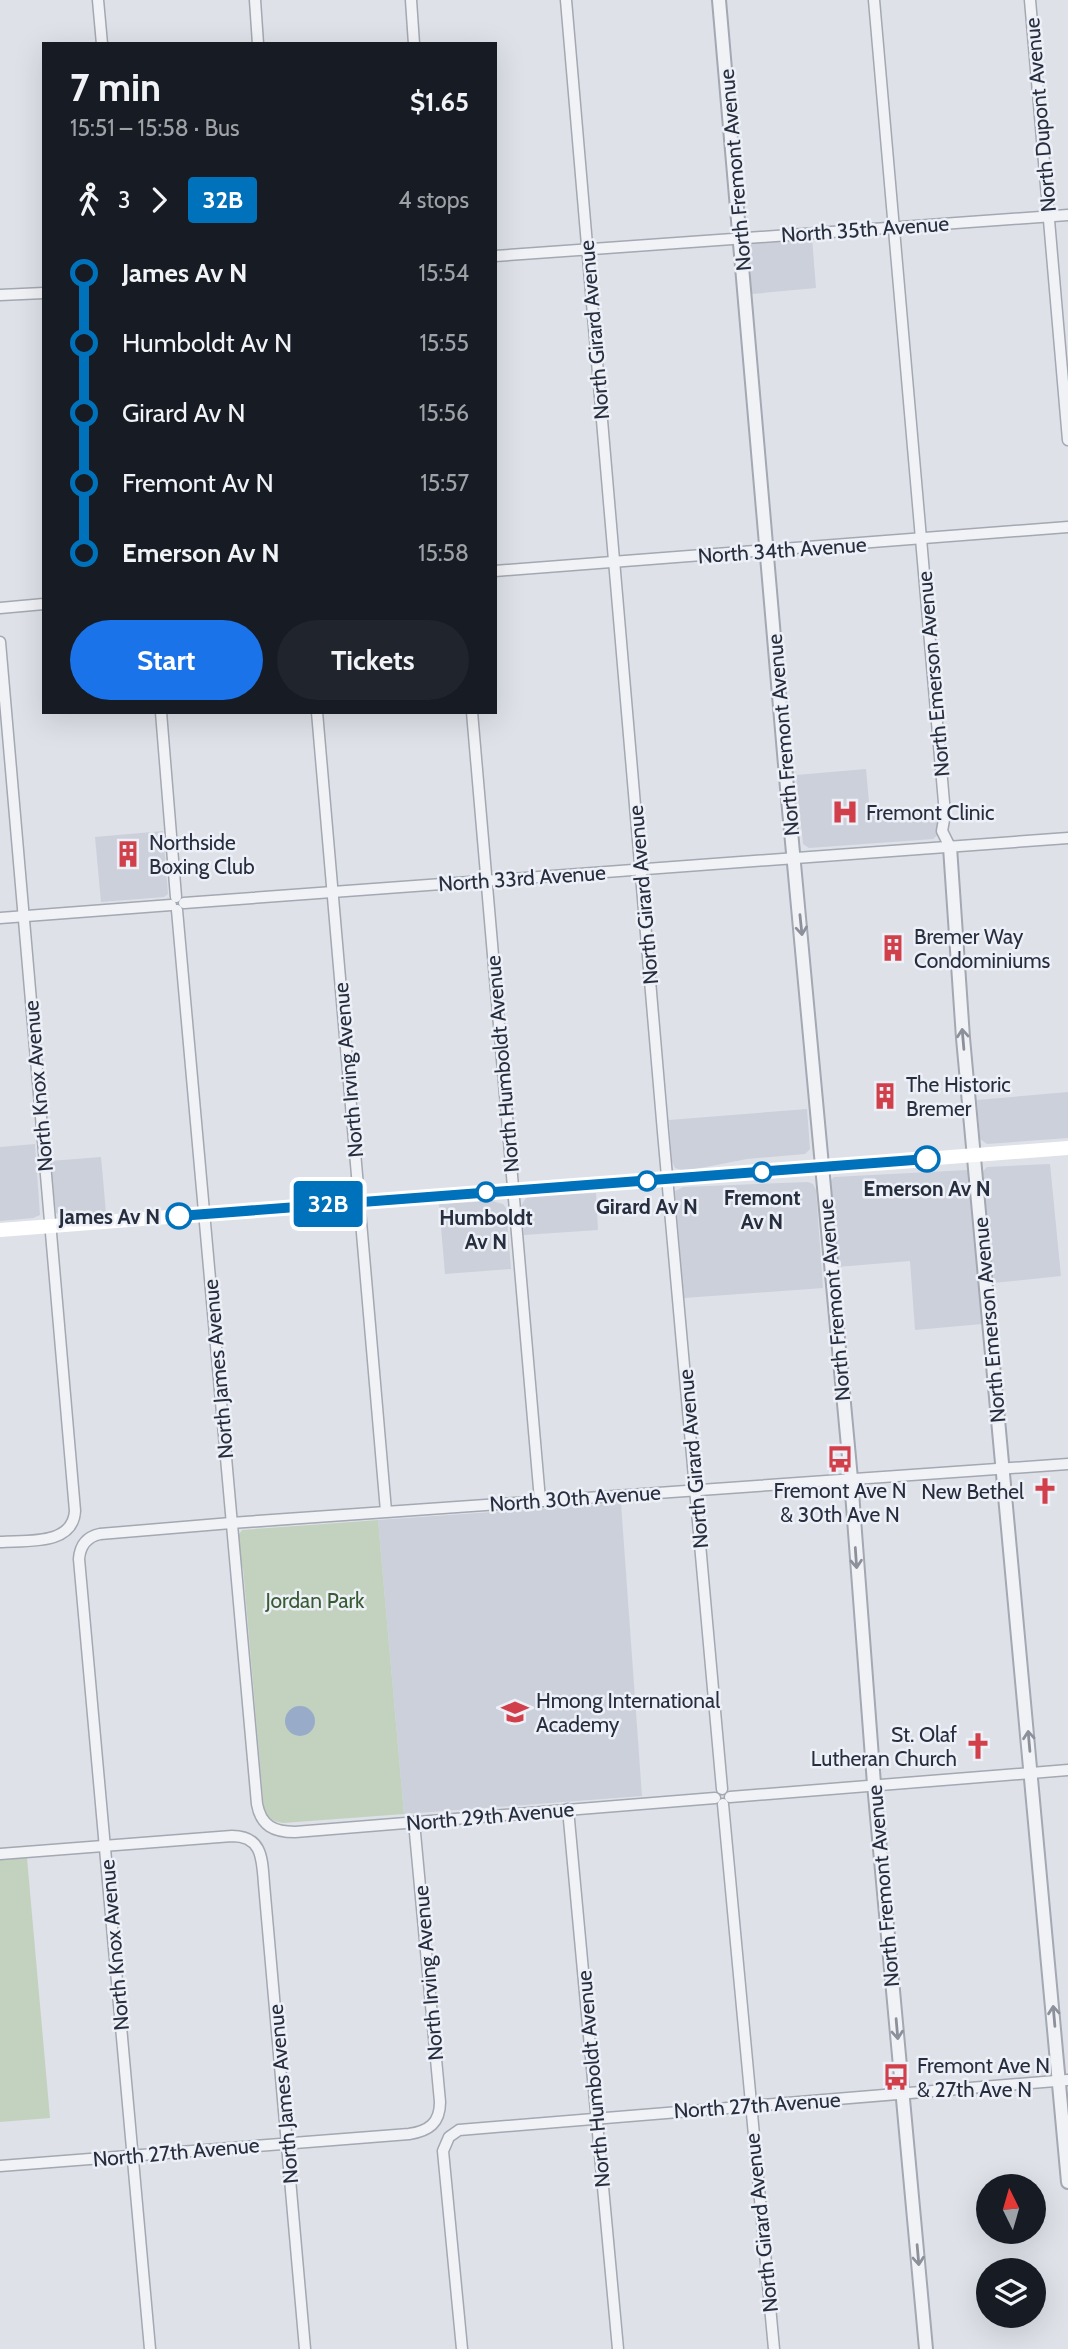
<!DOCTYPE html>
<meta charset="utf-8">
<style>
body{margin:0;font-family:Cabin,sans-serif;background:#20242c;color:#f1f3f6;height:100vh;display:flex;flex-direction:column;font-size:26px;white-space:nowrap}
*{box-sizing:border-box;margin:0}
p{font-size:23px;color:#9ea1a6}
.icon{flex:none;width:38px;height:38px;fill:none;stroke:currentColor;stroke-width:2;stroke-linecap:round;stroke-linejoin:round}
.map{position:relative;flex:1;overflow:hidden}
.details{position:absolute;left:42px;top:42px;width:455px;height:672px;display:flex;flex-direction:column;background:#171b24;border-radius:0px;box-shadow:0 7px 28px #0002}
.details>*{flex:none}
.badge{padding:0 14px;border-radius:5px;font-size:24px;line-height:46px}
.needle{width:46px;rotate:355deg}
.controls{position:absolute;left:976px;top:2174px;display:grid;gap:14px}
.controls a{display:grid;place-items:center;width:70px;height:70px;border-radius:50%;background:#171b24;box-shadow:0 7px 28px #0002;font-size:35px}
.map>.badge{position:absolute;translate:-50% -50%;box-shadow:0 0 0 4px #fff}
.legs{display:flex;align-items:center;gap:10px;height:77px;padding:0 28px;font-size:23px}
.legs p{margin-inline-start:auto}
.summary{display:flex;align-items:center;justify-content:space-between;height:119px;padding:0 28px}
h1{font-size:38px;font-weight:700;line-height:52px}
.button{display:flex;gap:14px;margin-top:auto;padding:14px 28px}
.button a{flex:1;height:80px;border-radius:42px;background:#1a73e8;color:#fff;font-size:28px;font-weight:700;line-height:80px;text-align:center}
.button a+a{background:#20242c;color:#f1f3f6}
ul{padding:0 28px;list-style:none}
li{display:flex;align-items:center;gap:24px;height:70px;font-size:26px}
li i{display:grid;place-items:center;width:10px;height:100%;margin:0 9px;background:currentColor}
li i::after{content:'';width:18px;height:18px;margin:-9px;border:5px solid;border-radius:50%;background:#171b24}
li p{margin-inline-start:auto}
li:first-child i{background:linear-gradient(#0000 50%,currentColor 0)}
li:last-child i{background:linear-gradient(currentColor 50%,#0000 0)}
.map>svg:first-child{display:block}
.built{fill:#ccd0da}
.green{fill:#c2d2bf}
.water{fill:#98acc9}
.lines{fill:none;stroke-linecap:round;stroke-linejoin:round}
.minor-casing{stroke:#a3a8b2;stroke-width:13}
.tertiary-casing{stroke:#a3a8b2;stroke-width:16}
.minor{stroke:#f1f2f6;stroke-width:10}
.tertiary{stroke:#f1f2f6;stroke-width:12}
.secondary{stroke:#fff;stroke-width:14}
.oneway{stroke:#8c909a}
.line-1-casing{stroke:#fff;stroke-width:16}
.line-1{stroke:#0072bc;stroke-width:10}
.stop-1-dot{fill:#fff;stroke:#0072bc;stroke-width:3.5}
.labels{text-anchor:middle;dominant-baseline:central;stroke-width:5;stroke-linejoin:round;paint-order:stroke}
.street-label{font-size:21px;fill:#272e3f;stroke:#edf0f6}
.poi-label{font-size:21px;fill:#272e3f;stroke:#edf0f6;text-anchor:start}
.stop-label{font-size:21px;font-weight:bold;fill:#272e3f;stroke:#edf0f6}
.park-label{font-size:21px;fill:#385b34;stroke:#edf0f6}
</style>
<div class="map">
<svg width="1068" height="2349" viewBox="0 0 1068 2349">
<rect width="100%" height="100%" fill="#dee1e8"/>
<!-- built -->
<g class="built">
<polygon points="812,238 816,288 752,294 750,263 747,254 749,244 753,242"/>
<polygon points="866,769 870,813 937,807 939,834 933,839 809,848 803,844 796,775"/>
<polygon points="163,831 168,894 164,897 101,902 95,837"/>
<polygon points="1068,1092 1068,1138 987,1144 980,1139 977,1100"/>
<polygon points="807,1109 810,1149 805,1154 747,1159 685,1171 675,1168 672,1161 669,1120"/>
<polygon points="35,1144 40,1215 33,1218 0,1221 0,1147"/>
<polygon points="101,1157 106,1213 63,1216 56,1213 50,1161"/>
<polygon points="1050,1164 1061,1276 993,1283 989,1229 984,1217 981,1173 987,1167"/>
<polygon points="968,1170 982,1324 915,1330 910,1261 837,1267 831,1180 834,1177"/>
<polygon points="808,1182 813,1184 816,1190 823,1288 684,1298 675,1191 683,1187"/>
<polygon points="596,1193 598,1230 524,1235 521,1206 526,1198 530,1196"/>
<polygon points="492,1201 503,1204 506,1208 511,1269 445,1274 439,1204"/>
<polygon points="621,1503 642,1796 404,1814 378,1520"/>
</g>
<!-- green -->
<g class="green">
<path d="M378 1520 404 1814 283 1823C273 1821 268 1819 264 1810L243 1568 239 1564 237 1537 242 1530Z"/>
<polygon points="27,1858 50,2118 0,2122 0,1860"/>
</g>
<!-- water -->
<circle class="water" cx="300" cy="1721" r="15"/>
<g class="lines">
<defs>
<g id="minor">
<polyline points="98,0 102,44"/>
<polyline points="255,0 258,44"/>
<polyline points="411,0 414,44"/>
<polyline points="566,0 663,1132 722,1789"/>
<polyline points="874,0 945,814 942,831 950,847"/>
<polyline points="1030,0 1068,440"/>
<polyline points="495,256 1068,215"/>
<polyline points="0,295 44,293"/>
<polyline points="495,571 1068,527"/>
<polyline points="0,608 44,604"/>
<path d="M0 642 75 1511C73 1546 26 1540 0 1542"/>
<polyline points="161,712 176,897"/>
<polyline points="317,712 386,1511"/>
<polyline points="472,712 540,1500"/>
<polyline points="184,903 1068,838"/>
<path d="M177 910 257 1804C261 1826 274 1832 295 1832L715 1798"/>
<polyline points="0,918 171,905"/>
<polyline points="730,1797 1068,1770"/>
<polyline points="723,1804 774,2349"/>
<polyline points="568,1809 618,2349"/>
<path d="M0 1854 232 1836C263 1836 262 1860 264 1884L305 2349"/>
<path d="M0 2166 409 2134C429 2131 440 2123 440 2102L414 1822"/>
<path d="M150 2349 79 1559C80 1546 86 1537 100 1534L231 1523 1068 1464"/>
<polyline points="462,2349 443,2151 449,2137 459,2130 1068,2080"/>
</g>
<g id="tertiary">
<polyline points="719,0 787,788 851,1479 874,1784 926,2349"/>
<polyline points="950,847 963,1038 1068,2182"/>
</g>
</defs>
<!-- minor casing -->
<use href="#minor" class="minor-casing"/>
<!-- tertiary casing -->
<use href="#tertiary" class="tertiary-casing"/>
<!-- minor -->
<use href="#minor" class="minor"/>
<!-- tertiary -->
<use href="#tertiary" class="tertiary"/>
<!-- secondary -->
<polyline class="secondary" points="0,1230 1068,1148"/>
</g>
<!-- one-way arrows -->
<defs><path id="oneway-shaft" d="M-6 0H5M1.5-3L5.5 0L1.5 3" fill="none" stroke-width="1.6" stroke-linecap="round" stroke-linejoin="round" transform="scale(1.75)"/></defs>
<g class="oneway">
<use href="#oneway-shaft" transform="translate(801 925) rotate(84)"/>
<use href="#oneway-shaft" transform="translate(963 1039) rotate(-95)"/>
<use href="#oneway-shaft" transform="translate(856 1558) rotate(86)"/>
<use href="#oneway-shaft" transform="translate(1029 1741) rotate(-95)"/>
<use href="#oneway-shaft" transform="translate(1054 2016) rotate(-95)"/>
<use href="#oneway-shaft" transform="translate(897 2029) rotate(85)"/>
<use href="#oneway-shaft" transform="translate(918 2255) rotate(85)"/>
</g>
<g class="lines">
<defs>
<polyline id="line-1" points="179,1216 927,1159"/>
</defs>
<!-- line-1 casing -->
<use href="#line-1" class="line-1-casing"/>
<!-- line-1 -->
<use href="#line-1" class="line-1"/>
</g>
<!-- icons -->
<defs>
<symbol id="hospital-bare" viewBox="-9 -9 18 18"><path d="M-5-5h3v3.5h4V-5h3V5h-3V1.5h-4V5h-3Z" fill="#d13f4a" stroke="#edf0f6" stroke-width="2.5" paint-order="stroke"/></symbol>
<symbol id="building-bare" viewBox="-9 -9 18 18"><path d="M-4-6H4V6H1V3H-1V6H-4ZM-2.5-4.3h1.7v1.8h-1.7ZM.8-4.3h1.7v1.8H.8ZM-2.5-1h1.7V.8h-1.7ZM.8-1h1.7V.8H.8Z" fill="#d13f4a" stroke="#edf0f6" stroke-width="2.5" paint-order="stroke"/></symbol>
<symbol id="bus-bare" viewBox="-9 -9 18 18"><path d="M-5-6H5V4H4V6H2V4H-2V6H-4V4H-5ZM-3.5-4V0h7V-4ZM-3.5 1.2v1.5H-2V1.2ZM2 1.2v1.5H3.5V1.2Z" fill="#d13f4a" stroke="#edf0f6" stroke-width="2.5" paint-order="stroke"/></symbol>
<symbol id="church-bare" viewBox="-9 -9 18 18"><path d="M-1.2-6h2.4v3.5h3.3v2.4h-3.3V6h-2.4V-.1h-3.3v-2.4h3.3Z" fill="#d13f4a" stroke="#edf0f6" stroke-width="2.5" paint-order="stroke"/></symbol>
<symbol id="school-bare" viewBox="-9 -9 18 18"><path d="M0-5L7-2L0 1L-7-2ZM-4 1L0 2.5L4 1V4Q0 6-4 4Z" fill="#d13f4a" stroke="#edf0f6" stroke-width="2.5" paint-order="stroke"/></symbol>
</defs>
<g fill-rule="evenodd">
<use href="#hospital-bare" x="826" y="793" width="38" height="38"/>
<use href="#building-bare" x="109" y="835" width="38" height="38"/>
<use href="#building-bare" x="874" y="929" width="38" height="38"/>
<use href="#building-bare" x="866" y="1077" width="38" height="38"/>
<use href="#bus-bare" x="821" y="1440" width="38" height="38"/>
<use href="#church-bare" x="1026" y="1472" width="38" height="38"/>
<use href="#school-bare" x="496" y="1693" width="38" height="38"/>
<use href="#church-bare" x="959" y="1727" width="38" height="38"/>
<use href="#bus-bare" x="877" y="2058" width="38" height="38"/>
</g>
<!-- markers -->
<g class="stop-1-dot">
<circle cx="927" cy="1159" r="12"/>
<circle cx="762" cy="1172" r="9"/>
<circle cx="647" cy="1181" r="9"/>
<circle cx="486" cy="1192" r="9"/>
<circle cx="179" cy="1216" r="12"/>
</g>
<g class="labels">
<!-- street labels -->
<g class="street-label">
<text transform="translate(1040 115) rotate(-95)">North Dupont Avenue</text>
<text transform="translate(735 170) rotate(-95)">North Fremont Avenue</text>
<text transform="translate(865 229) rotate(-4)">North 35th Avenue</text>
<text transform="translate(594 330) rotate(-95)">North Girard Avenue</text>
<text transform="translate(782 550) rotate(-4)">North 34th Avenue</text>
<text transform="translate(933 674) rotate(-95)">North Emerson Avenue</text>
<text transform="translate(783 735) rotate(-95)">North Fremont Avenue</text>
<text transform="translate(522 878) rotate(-4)">North 33rd Avenue</text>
<text transform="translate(643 895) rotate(-95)">North Girard Avenue</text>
<text transform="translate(502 1064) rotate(-95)">North Humboldt Avenue</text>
<text transform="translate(348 1070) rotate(-95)">North Irving Avenue</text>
<text transform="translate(38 1086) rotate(-95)">North Knox Avenue</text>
<text transform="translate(834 1300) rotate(-95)">North Fremont Avenue</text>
<text transform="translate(989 1320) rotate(-95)">North Emerson Avenue</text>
<text transform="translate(218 1369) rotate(-95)">North James Avenue</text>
<text transform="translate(693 1459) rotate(-95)">North Girard Avenue</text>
<text transform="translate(575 1498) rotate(-4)">North 30th Avenue</text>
<text transform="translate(490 1816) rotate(-5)">North 29th Avenue</text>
<text transform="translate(883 1886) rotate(-95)">North Fremont Avenue</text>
<text transform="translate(114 1945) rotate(-95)">North Knox Avenue</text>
<text transform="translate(428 1973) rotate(-95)">North Irving Avenue</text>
<text transform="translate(593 2079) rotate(-95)">North Humboldt Avenue</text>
<text transform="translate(283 2094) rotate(-95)">North James Avenue</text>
<text transform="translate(757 2105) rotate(-4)">North 27th Avenue</text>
<text transform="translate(176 2152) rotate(-5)">North 27th Avenue</text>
<text transform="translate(761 2223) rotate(-96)">North Girard Avenue</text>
</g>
<!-- poi labels -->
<g class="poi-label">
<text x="866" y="812">Fremont Clinic</text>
<text x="149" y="842">Northside<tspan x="149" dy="24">Boxing Club</tspan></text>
<text x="914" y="936">Bremer Way<tspan x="914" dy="24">Condominiums</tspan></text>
<text x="906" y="1084">The Historic<tspan x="906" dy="24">Bremer</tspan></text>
<text x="840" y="1490" text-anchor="middle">Fremont Ave N<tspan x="840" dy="24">&amp; 30th Ave N</tspan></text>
<text x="1024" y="1491" text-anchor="end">New Bethel</text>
<text x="536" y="1700">Hmong International<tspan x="536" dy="24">Academy</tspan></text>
<text x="957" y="1734" text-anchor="end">St. Olaf<tspan x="957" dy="24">Lutheran Church</tspan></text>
<text x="917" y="2065">Fremont Ave N<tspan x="917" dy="24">&amp; 27th Ave N</tspan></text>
</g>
<!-- stop labels -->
<g class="stop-label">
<text x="927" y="1188">Emerson Av N</text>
<text x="762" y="1197">Fremont<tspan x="762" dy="24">Av N</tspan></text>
<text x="647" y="1206">Girard Av N</text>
<text x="160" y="1216" text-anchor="end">James Av N</text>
<text x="486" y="1217">Humboldt<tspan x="486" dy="24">Av N</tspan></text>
</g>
<!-- park labels -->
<g class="park-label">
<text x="315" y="1600">Jordan Park</text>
</g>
</g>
</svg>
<div class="controls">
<a><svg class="needle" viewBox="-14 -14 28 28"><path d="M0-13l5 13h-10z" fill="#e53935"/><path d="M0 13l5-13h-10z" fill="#9ea1a6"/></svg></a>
<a><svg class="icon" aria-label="layers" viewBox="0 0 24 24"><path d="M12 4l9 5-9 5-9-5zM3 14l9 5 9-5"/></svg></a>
</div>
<b class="badge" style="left:328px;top:1204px;background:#0072bc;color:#fff">32B</b>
<section class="details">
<div class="summary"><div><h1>7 min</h1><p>15:51 – 15:58 · Bus</p></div><b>$1.65</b></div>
<div class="legs"><svg class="icon" aria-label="walk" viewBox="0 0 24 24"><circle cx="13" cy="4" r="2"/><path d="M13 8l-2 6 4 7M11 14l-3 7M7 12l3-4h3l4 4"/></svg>3<svg class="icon" aria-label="forward" viewBox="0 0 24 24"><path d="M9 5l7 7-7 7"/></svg><b class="badge" style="background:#0072bc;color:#fff">32B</b><p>4 stops</p></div>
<ul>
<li><i style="color:#0072bc"></i><b>James Av N</b><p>15:54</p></li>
<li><i style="color:#0072bc"></i><span>Humboldt Av N</span><p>15:55</p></li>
<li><i style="color:#0072bc"></i><span>Girard Av N</span><p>15:56</p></li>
<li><i style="color:#0072bc"></i><span>Fremont Av N</span><p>15:57</p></li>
<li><i style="color:#0072bc"></i><b>Emerson Av N</b><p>15:58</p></li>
</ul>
<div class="button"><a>Start</a><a>Tickets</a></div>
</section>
</div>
